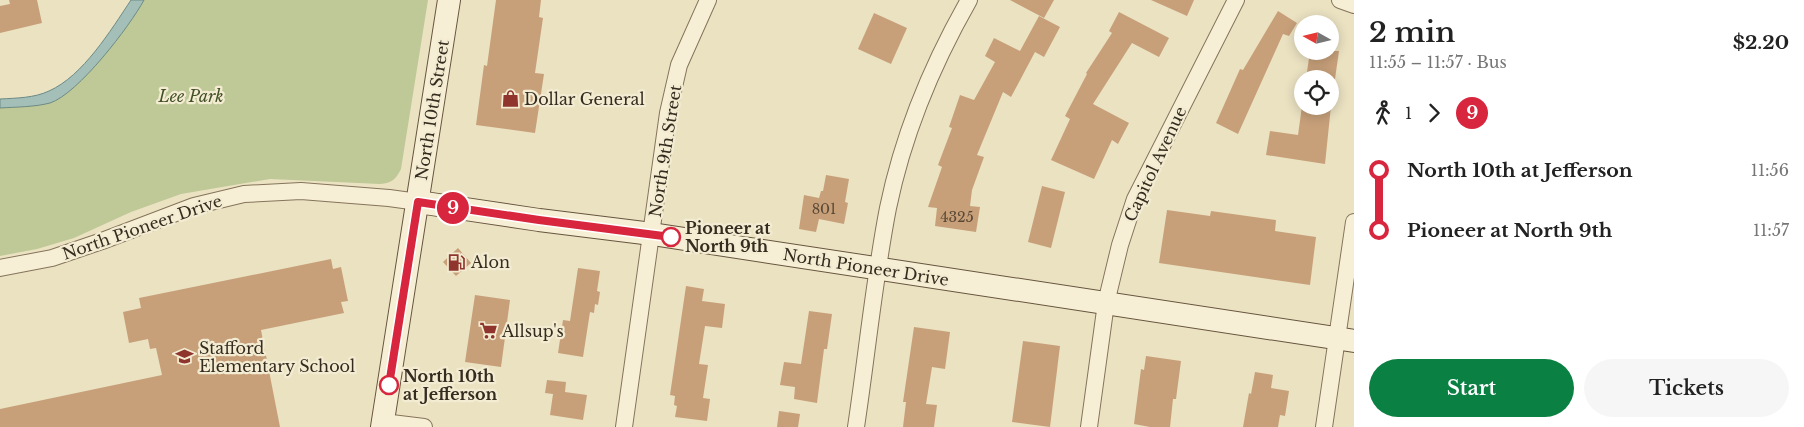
<!DOCTYPE html>
<meta charset="utf-8">
<style>
body{margin:0;font-family:"Libre Baskerville",serif;background:#f6f6f6;color:#222;height:100vh;display:flex;flex-direction:column;font-size:19px;white-space:nowrap}
*{box-sizing:border-box;margin:0}
p{font-size:16px;color:#767676}
.icon{flex:none;width:28px;height:28px;fill:none;stroke:currentColor;stroke-width:2;stroke-linecap:round;stroke-linejoin:round}
.map{position:relative;flex:1;overflow:hidden}
.side{display:flex;flex-direction:column;background:#fff;width:450px}
.side>*{flex:none}
.badge{padding:0 10px;border-radius:16px;font-size:18px;line-height:32px}
.needle{width:32px;rotate:278deg}
.controls{position:absolute;left:1294px;top:15px;display:grid;gap:10px}
.controls a{display:grid;place-items:center;width:45px;height:45px;border-radius:50%;background:#fff;box-shadow:0 2px 12px #0003;font-size:25px}
.map>.badge{position:absolute;translate:-50% -50%;box-shadow:0 0 0 2px #fff}
.legs{display:flex;align-items:center;gap:8px;height:55px;padding:0 15px;font-size:16px}
.legs p{margin-inline-start:auto}
.summary{display:flex;align-items:center;justify-content:space-between;height:85px;padding:0 15px}
h1{font-size:28px;font-weight:600;line-height:38px}
.cta{display:flex;gap:10px;margin-top:auto;padding:10px 15px}
.cta a{flex:1;height:58px;border-radius:30px;background:#0b8043;color:#fff;font-size:20px;font-weight:600;line-height:58px;text-align:center}
.cta a+a{background:#f6f6f6;color:#222}
ul{padding:0 15px;list-style:none}
li{display:flex;align-items:center;gap:18px;height:60px;font-size:19px}
li i{display:grid;place-items:center;width:8px;height:100%;margin:0 6px;background:currentColor}
li i::after{content:'';width:12px;height:12px;margin:-6px;border:4px solid;border-radius:50%;background:#fff}
li p{margin-inline-start:auto}
li:first-child i{background:linear-gradient(#0000 50%,currentColor 0)}
li:last-child i{background:linear-gradient(currentColor 50%,#0000 0)}
main{display:flex;flex:1;min-height:0}
.map>svg:first-child{display:block}
.green{fill:#bfc897}
.water{fill:#a4beb8;stroke:#6c8b86}
.building{fill:#c7a07a}
.lines{fill:none;stroke-linecap:round;stroke-linejoin:round}
.street-casing{stroke:#84745b;stroke-width:18}
.secondary-casing{stroke:#66553e;stroke-width:24}
.street{stroke:#f7efd5;stroke-width:16}
.secondary{stroke:#f7efd5;stroke-width:22}
.line-1-casing{stroke:#fff;stroke-width:11}
.line-1{stroke:#d7263d;stroke-width:8}
.stop-1-dot{fill:#fff;stroke:#d7263d;stroke-width:2.5}
.labels{text-anchor:middle;dominant-baseline:central;stroke-width:4.5;stroke-linejoin:round;paint-order:stroke}
.number-label{font-size:14px;fill:#5a4835}
.park-label{font-size:16px;font-style:italic;fill:#425026;stroke:#f3ecd2}
.poi-label{font-size:16px;fill:#352b1e;stroke:#f3ecd2;text-anchor:start}
.street-label{font-size:16px;fill:#352b1e;stroke:#f3ecd2}
.stop-label{font-size:16px;font-weight:bold;fill:#352b1e;stroke:#f3ecd2;text-anchor:start}
</style>
<main>
<div class="map">
<svg width="1354" height="427" viewBox="0 0 1354 427">
<rect width="100%" height="100%" fill="#ebe2c2"/>
<!-- green -->
<path class="green" d="M140 0H428L401 169C396 179 392 183 380 184L270 179 181 194 131 212 74 238 37 249 0 256V104L68 89Z"/>
<!-- water -->
<path class="water" d="M131 0H144C130 26 78 94 50 103 35 107 16 107 0 108V99C17 98 34 98 49 91 83 76 111 30 131 0Z"/>
<!-- building -->
<g class="building">
<polygon points="9,0 37,0 42,23 0,33 0,6 10,4"/>
<polygon points="496,0 541,0 539,17 543,18 535,73 544,74 535,133 476,125 484,65 487,66"/>
<polygon points="1010,0 1054,0 1044,18"/>
<polygon points="1151,0 1194,0 1187,16"/>
<polygon points="1278,11 1297,23 1289,36 1283,34 1238,134 1216,123 1240,69 1243,70"/>
<polygon points="1119,12 1169,38 1159,57 1132,43 1093,104 1129,123 1118,144 1112,140 1094,179 1051,160 1070,119 1065,116 1087,74 1086,73 1112,33 1109,31"/>
<polygon points="874,13 907,28 891,64 858,49"/>
<polygon points="1039,16 1060,27 1044,57 1035,52 1011,97 1003,92 977,155 984,157 972,190 970,206 980,207 976,232 935,226 937,208 928,207 942,167 938,165 952,128 949,127 960,95 974,100 995,62 985,56 994,38 1020,51"/>
<polygon points="1310,51 1339,51 1335,79 1306,79"/>
<polygon points="1302,106 1331,106 1325,164 1266,155 1270,131 1298,135"/>
<polygon points="826,175 849,179 845,202 848,203 844,224 819,219 816,232 799,229 804,195 819,198 821,191 823,191"/>
<polygon points="1042,186 1065,192 1051,248 1028,242"/>
<polygon points="1167,210 1210,216 1211,211 1276,220 1275,231 1316,237 1310,285 1159,263"/>
<polygon points="458,248 471,263 456,276 443,262"/>
<polygon points="331,259 333,269 341,267 348,301 341,302 344,313 261,330 280,427 0,427 0,409 162,375 156,348 150,349 148,339 129,343 123,312 141,308 139,298"/>
<polygon points="578,268 600,271 597,291 600,292 598,305 595,304 594,313 590,312 583,357 558,353 563,320 570,321"/>
<polygon points="686,286 704,289 702,301 725,304 722,328 705,326 699,364 708,365 703,398 710,399 707,421 675,417 677,406 674,405 675,396 670,395"/>
<polygon points="475,295 510,300 501,367 465,362"/>
<polygon points="809,311 832,314 827,349 824,349 817,403 794,399 795,387 780,385 784,362 801,364"/>
<polygon points="914,327 950,332 945,369 932,367 926,404 937,405 934,427 903,427 906,402 903,402"/>
<polygon points="1023,341 1060,346 1050,427 1012,422"/>
<polygon points="1146,356 1181,361 1176,399 1173,399 1170,427 1150,427 1134,424 1141,369 1144,370"/>
<polygon points="1255,372 1273,375 1271,388 1289,391 1285,416 1280,415 1278,427 1243,427 1249,393 1251,394"/>
<polygon points="547,380 566,382 565,392 587,395 583,420 550,415 553,394 545,393"/>
<polygon points="779,411 800,414 798,427 777,427"/>
</g>
<g class="lines">
<defs>
<g id="street">
<polyline points="1340,0 1354,5"/>
<polyline points="0,268 52,258 102,241 194,206 244,194 301,191 389,198 418,202"/>
<polyline points="383,422 424,427"/>
<polyline points="624,427 668,113 679,65 708,0"/>
<path d="M856 427C867 354 874 280 888 208 903 135 932 65 969 0"/>
<polyline points="1089,427 1106,303 1120,245 1135,199 1236,0"/>
<polyline points="1324,427 1354,222"/>
</g>
<g id="secondary">
<polyline points="418,202 539,220 652,234 1354,341"/>
<polyline points="382,427 449,0"/>
</g>
</defs>
<!-- street casing -->
<use href="#street" class="street-casing"/>
<!-- secondary casing -->
<use href="#secondary" class="secondary-casing"/>
<!-- street -->
<use href="#street" class="street"/>
<!-- secondary -->
<use href="#secondary" class="secondary"/>
</g>
<g class="lines">
<defs>
<polyline id="line-1" points="389,385 418,202 539,220 671,237"/>
</defs>
<!-- line-1 casing -->
<use href="#line-1" class="line-1-casing"/>
<!-- line-1 -->
<use href="#line-1" class="line-1"/>
</g>
<!-- icons -->
<defs>
<symbol id="shop-bare" viewBox="-9 -9 18 18"><path d="M-5-2.5h2.3a2.7 3.5 0 0 1 5.4 0H5L5.5 6h-11ZM-1.5-2.5h3a1.5 2.3 0 0 0-3 0Z" fill="#8f352e" stroke="#f3ecd2" stroke-width="2.5" paint-order="stroke"/></symbol>
<symbol id="fuel-bare" viewBox="-9 -9 18 18"><path d="M-5.5-6h7V0h2V4h1.3V-2.5L3-4.5l.8-.8L6-3V5H2.5V1h-1V6h-7ZM-4.2-4.7v3.2H.2V-4.7Z" fill="#8f352e" stroke="#f3ecd2" stroke-width="2.5" paint-order="stroke"/></symbol>
<symbol id="supermarket-bare" viewBox="-9 -9 18 18"><path d="M-6-5.5h2.5l.6 2H6L4.5 2H-2.5L-4.4-4H-6ZM-1.5 3.2a1.3 1.3 0 1 0 .1 0ZM3 3.2a1.3 1.3 0 1 0 .1 0Z" fill="#8f352e" stroke="#f3ecd2" stroke-width="2.5" paint-order="stroke"/></symbol>
<symbol id="school-bare" viewBox="-9 -9 18 18"><path d="M0-5L7-2L0 1L-7-2ZM-4 1L0 2.5L4 1V4Q0 6-4 4Z" fill="#8f352e" stroke="#f3ecd2" stroke-width="2.5" paint-order="stroke"/></symbol>
</defs>
<g fill-rule="evenodd">
<use href="#shop-bare" x="498" y="86" width="25" height="25"/>
<use href="#fuel-bare" x="444" y="250" width="25" height="25"/>
<use href="#supermarket-bare" x="476" y="318" width="25" height="25"/>
<use href="#school-bare" x="172" y="344" width="25" height="25"/>
</g>
<!-- markers -->
<g class="stop-1-dot">
<circle cx="671" cy="237" r="9"/>
<circle cx="389" cy="385" r="9"/>
</g>
<g class="labels">
<!-- number labels -->
<g class="number-label">
<text x="824" y="209">801</text>
<text x="957" y="217">4325</text>
</g>
<!-- park labels -->
<g class="park-label">
<text x="191" y="96">Lee Park</text>
</g>
<!-- poi labels -->
<g class="poi-label">
<text x="524" y="99">Dollar General</text>
<text x="471" y="262">Alon</text>
<text x="502" y="331">Allsup's</text>
<text x="199" y="348">Stafford<tspan x="199" dy="18">Elementary School</tspan></text>
</g>
<!-- street labels -->
<g class="street-label">
<text transform="translate(432 110) rotate(-81)">North 10th Street</text>
<text transform="translate(665 151) rotate(-81)">North 9th Street</text>
<text transform="translate(1155 164) rotate(-65)">Capitol Avenue</text>
<text transform="translate(142 227) rotate(-19)">North Pioneer Drive</text>
<text transform="translate(866 267) rotate(9)">North Pioneer Drive</text>
</g>
<!-- stop labels -->
<g class="stop-label">
<text x="685" y="228">Pioneer at<tspan x="685" dy="18">North 9th</tspan></text>
<text x="403" y="376">North 10th<tspan x="403" dy="18">at Jefferson</tspan></text>
</g>
</g>
</svg>
<div class="controls">
<a><svg class="needle" viewBox="-14 -14 28 28"><path d="M0-13l5 13h-10z" fill="#e53935"/><path d="M0 13l5-13h-10z" fill="#767676"/></svg></a>
<a><svg class="icon" aria-label="locate" viewBox="0 0 24 24"><circle cx="12" cy="12" r="6"/><path d="M12 2v4M12 18v4M2 12h4M18 12h4"/></svg></a>
</div>
<b class="badge" style="left:453px;top:208px;background:#d7263d;color:#fff">9</b>
</div>
<section class="side">
<div class="summary"><div><h1>2 min</h1><p>11:55 – 11:57 · Bus</p></div><b>$2.20</b></div>
<div class="legs"><svg class="icon" aria-label="walk" viewBox="0 0 24 24"><circle cx="13" cy="4" r="2"/><path d="M13 8l-2 6 4 7M11 14l-3 7M7 12l3-4h3l4 4"/></svg>1<svg class="icon" aria-label="forward" viewBox="0 0 24 24"><path d="M9 5l7 7-7 7"/></svg><b class="badge" style="background:#d7263d;color:#fff">9</b></div>
<ul>
<li><i style="color:#d7263d"></i><b>North 10th at Jefferson</b><p>11:56</p></li>
<li><i style="color:#d7263d"></i><b>Pioneer at North 9th</b><p>11:57</p></li>
</ul>
<div class="cta"><a>Start</a><a>Tickets</a></div>
</section>
</main>
